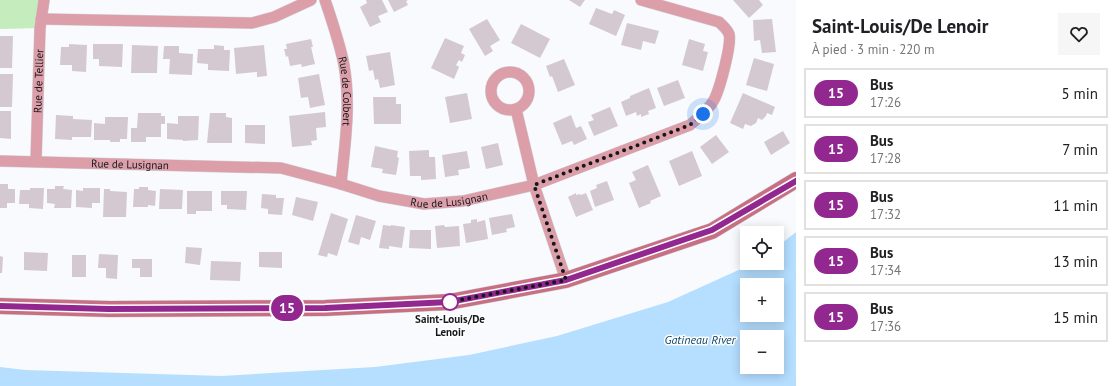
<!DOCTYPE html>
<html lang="fr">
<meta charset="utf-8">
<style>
body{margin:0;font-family:"PT Sans",sans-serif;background:#f6f6f6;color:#202124;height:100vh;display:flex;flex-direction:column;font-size:15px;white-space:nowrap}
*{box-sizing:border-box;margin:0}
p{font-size:13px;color:#757577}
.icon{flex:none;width:22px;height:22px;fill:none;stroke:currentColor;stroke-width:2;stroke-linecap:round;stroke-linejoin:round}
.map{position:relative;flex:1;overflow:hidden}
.side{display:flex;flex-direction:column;background:#fff;width:320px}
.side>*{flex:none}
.badge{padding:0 8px;border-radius:13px;font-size:14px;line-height:26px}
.controls{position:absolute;left:740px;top:226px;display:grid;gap:8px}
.controls a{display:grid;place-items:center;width:44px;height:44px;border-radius:0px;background:#fff;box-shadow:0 2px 10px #0003;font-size:20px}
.you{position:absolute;width:20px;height:20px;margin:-10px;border:3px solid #fff;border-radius:50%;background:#1a73e8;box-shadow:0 0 0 6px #1a73e833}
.map>.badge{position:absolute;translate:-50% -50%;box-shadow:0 0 0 2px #fff}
.round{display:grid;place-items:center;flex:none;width:42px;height:42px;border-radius:0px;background:#f6f6f6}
.head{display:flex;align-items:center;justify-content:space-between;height:68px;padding:0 16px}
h1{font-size:19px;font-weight:800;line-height:30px}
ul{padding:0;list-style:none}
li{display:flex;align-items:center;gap:12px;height:50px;margin:0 8px 6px;padding:0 8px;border:2px solid #e0e0e0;border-radius:0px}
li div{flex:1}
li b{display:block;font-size:15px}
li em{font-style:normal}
li .badge{min-width:44px;font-weight:700;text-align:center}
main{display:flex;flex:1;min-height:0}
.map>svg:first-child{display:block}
.green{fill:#c5ecbc}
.water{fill:#b5deff;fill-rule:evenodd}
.building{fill:#d4c9d0}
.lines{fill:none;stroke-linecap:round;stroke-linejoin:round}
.minor-casing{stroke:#d4d6da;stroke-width:12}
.secondary-casing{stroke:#d4d6da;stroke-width:17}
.minor{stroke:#dc9faa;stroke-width:11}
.secondary{stroke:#c87083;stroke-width:16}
.line-casing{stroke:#fff;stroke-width:9}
.line{stroke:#922790;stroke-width:6}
.walk{stroke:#16171b;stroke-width:4;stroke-dasharray:0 7.2}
.stop-dot{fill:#fff;stroke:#922790;stroke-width:2}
.labels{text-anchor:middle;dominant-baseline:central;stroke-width:3;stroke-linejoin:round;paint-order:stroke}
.street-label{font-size:11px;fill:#16171b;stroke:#fff}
.stop-label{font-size:11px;font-weight:bold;fill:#16171b;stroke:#fff}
.water-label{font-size:12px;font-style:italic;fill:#0f4669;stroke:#fff}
</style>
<main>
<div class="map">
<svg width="796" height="386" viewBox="0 0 796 386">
<rect width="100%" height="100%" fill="#f8fafe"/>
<!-- green -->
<polygon class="green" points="0,0 44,0 40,28 0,29"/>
<!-- water -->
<path class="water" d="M796 232V386H0V367L25 370 222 376 375 367 469 355 557 336 668 302 754 263H777V247ZM747 285H777V315H747ZM747 337H777V367H747Z"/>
<!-- building -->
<g class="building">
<polygon points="366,0 382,0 388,12 378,16 381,22 370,27 360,7 367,3"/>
<polygon points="388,0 409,0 406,1 408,5 394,12"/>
<polygon points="569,0 585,0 580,7"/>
<polygon points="733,0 759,0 763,5 749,18"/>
<polygon points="596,8 612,14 614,10 625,15 616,36 589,24"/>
<polygon points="487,19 500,40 490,46 493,51 485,56 469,29"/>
<polygon points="772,19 776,52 762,53 760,40 754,41 753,20"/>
<polygon points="627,23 659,31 655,44 643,41 641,50 621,45"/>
<polygon points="521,24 550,39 540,58 511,43"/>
<polygon points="0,36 13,36 12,68 0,68"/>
<polygon points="445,38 464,46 461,53 465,55 462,62 459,60 456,65 459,67 454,79 431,68"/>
<polygon points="311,39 313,47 311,47 315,64 302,67 301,64 290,66 288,56 286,57 284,49 287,49 286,44"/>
<polygon points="689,39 705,44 703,51 708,52 703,71 682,65"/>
<polygon points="69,44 87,45 86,72 72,71 72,65 60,65 61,47 69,47"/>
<polygon points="93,44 123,44 122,67 99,66 99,59 93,59"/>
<polygon points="132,45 158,46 157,73 131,73"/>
<polygon points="214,45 224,46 224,50 230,50 229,71 208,70 208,64 197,63 198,49 214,49"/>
<polygon points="264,45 267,76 257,77 257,72 236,74 234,48"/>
<polygon points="164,46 179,46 179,53 193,54 192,75 169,74 170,59 163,59"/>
<polygon points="390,52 395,85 380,88 378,79 375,80 373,70 369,71 366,56"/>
<polygon points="754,58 774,64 767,91 746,85"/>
<polygon points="564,59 575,85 558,92 552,76 550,77 546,66"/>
<polygon points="0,74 13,74 12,107 0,107"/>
<polygon points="319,74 325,105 310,108 308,97 301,98 298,78"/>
<polygon points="678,80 685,98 664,106 657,88"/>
<polygon points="649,88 656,108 648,111 649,114 641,117 641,114 637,116 636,112 626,116 621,102 630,98 630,96"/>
<polygon points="467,93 472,119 450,123 445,97"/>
<polygon points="743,93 775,107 772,115 767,113 766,116 762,120 758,118 756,123 751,126 745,124 743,129 730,123"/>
<polygon points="373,97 396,97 396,104 401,104 401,124 374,124"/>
<polygon points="610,107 618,126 594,136 588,122 594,120 591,115"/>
<polygon points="0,111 11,111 11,139 0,138"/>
<polygon points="325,112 326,127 316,128 317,140 311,141 312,145 292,147 289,116"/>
<polygon points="138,113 161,113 161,116 165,116 165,124 161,124 161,137 146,137 146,142 131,142 131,128 137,128"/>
<polygon points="210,113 226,113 226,117 232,118 232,143 207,143"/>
<polygon points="56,115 73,116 73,119 92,120 91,137 72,137 72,140 55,139"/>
<polygon points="571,115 576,128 581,126 587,139 574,145 572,141 562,145 553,123"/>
<polygon points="178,116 199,116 198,140 183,141 183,140 167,139 167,123 178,124"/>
<polygon points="105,117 128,117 127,139 120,139 120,142 110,142 110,140 94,140 94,123 105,124"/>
<polygon points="245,125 265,125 265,144 245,143"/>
<polygon points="783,131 790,143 771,155 764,142"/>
<polygon points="716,135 729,152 712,164 700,147"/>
<polygon points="498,143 503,165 486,169 481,147"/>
<polygon points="375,146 398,151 397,157 399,158 396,175 382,173 383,169 371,167"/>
<polygon points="429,150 429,157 435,157 436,179 421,180 421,176 410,176 409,151"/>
<polygon points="467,151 470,168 458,170 459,175 445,177 442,155"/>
<polygon points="692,151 702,176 679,186 669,161"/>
<polygon points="648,165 661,196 650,201 651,203 639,208 629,183 636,180 632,172"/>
<polygon points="607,181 614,200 595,207 590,191 597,188 596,185"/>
<polygon points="0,184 8,184 8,189 15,189 15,203 7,203 7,208 0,208"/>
<polygon points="55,186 64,186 63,189 72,190 71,208 54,208 55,204 47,203 47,189 55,189"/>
<polygon points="139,187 148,187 148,190 156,191 155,206 148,205 148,207 133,207 134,189 139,189"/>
<polygon points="30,188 44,188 43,209 29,208 29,204 19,204 20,190 30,190"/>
<polygon points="83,188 100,188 100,203 92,203 92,208 76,207 76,190 83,191"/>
<polygon points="104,189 110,189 110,191 127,192 126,217 103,217"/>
<polygon points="160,189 183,190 182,209 159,209"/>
<polygon points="187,191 212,191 212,211 196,211 196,214 187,214"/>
<polygon points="221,191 247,191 246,210 227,209 227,205 221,205"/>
<polygon points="576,193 576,195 580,194 581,195 586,193 593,210 576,217 568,197"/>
<polygon points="262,194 276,195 276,198 284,198 282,215 268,214 268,209 261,208"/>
<polygon points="296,197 318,202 313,221 292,215"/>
<polygon points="331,213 348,219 337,256 328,253 327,257 318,255"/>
<polygon points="512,214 515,227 506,229 507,232 492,235 489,218"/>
<polygon points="356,215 376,221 370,240 361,237 359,245 348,242"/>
<polygon points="477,219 477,222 485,220 488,239 466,243 463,224 471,223 471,220"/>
<polygon points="383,225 391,226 391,225 405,227 402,248 389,246 389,249 379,248"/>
<polygon points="444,225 445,227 459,226 460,246 437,248 435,226"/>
<polygon points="410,230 431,230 431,249 409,248"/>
<polygon points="186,247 202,248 200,265 185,263"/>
<polygon points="24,252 48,253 47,271 24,270"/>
<polygon points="259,252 282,252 282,268 259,267"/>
<polygon points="99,254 118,255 117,279 106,278 106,268 98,268"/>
<rect x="72" y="255" width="14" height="22"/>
<polygon points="0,256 3,257 2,273 0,273"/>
<polygon points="132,259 152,259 152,277 140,277 140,268 132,268"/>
<polygon points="211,261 241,262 240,281 210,280"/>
</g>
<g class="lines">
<defs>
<g id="minor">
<path id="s1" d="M325 0C332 21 340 44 344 65 351 105 345 144 341 184"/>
<polyline points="41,19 252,23 274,17 311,0"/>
<circle cx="510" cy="91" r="19"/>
<polyline points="516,109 534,185 566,280"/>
<path id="s2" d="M0 161 281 168 341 184 379 196 424 204 463 201 534 185 690 125C699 117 710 109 715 98 720 87 732 44 729 34 727 29 723 26 719 22L641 0"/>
<path id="s3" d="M36 161 40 28 44 0"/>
</g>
<polyline id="secondary" points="0,306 109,309 325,308 449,302 566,280 712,231 796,180"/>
</defs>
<!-- minor casing -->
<use href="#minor" class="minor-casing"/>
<!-- secondary casing -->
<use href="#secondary" class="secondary-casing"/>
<!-- minor -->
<use href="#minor" class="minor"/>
<!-- secondary -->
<use href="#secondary" class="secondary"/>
</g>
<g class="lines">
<defs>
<polyline id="line" points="0,306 109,309 325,308 449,302 566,280 712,230 796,181"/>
</defs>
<!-- line casing -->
<use href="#line" class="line-casing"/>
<!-- line -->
<use href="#line" class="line"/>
<!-- walk -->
<polyline class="walk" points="450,302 449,302 566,280 534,185 690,125 703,114"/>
</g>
<!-- markers -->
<circle class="stop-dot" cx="450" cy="302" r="8"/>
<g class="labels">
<!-- street labels -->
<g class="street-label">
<text stroke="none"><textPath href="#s3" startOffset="80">Rue de Tellier</textPath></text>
<text stroke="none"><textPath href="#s1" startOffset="94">Rue de Colbert</textPath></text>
<text stroke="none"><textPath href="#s2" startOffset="130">Rue de Lusignan</textPath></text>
<text stroke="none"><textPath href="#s2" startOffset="454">Rue de Lusignan</textPath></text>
</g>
<!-- stop labels -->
<g class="stop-label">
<text x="450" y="319">Saint-Louis/De<tspan x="450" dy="13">Lenoir</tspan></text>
</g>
<!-- water labels -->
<g class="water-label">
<text x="700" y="339">Gatineau River</text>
</g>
</g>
</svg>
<div class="controls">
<a><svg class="icon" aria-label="locate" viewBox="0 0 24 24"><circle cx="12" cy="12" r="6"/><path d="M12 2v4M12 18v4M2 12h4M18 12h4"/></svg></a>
<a>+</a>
<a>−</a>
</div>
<div class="you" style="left:703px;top:114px"></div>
<b class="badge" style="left:287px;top:308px;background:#922790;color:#fff">15</b>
</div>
<section class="side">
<div class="head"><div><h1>Saint-Louis/De Lenoir</h1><p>À pied · 3 min · 220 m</p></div><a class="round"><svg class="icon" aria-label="heart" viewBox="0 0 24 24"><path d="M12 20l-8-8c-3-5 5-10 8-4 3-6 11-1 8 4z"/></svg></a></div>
<ul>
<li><span class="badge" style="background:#922790;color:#fff">15</span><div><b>Bus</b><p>17:26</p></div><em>5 min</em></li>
<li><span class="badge" style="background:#922790;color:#fff">15</span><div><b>Bus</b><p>17:28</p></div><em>7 min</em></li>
<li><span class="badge" style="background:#922790;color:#fff">15</span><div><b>Bus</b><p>17:32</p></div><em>11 min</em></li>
<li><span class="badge" style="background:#922790;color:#fff">15</span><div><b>Bus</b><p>17:34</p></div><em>13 min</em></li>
<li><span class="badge" style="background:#922790;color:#fff">15</span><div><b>Bus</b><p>17:36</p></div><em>15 min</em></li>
</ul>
</section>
</main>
